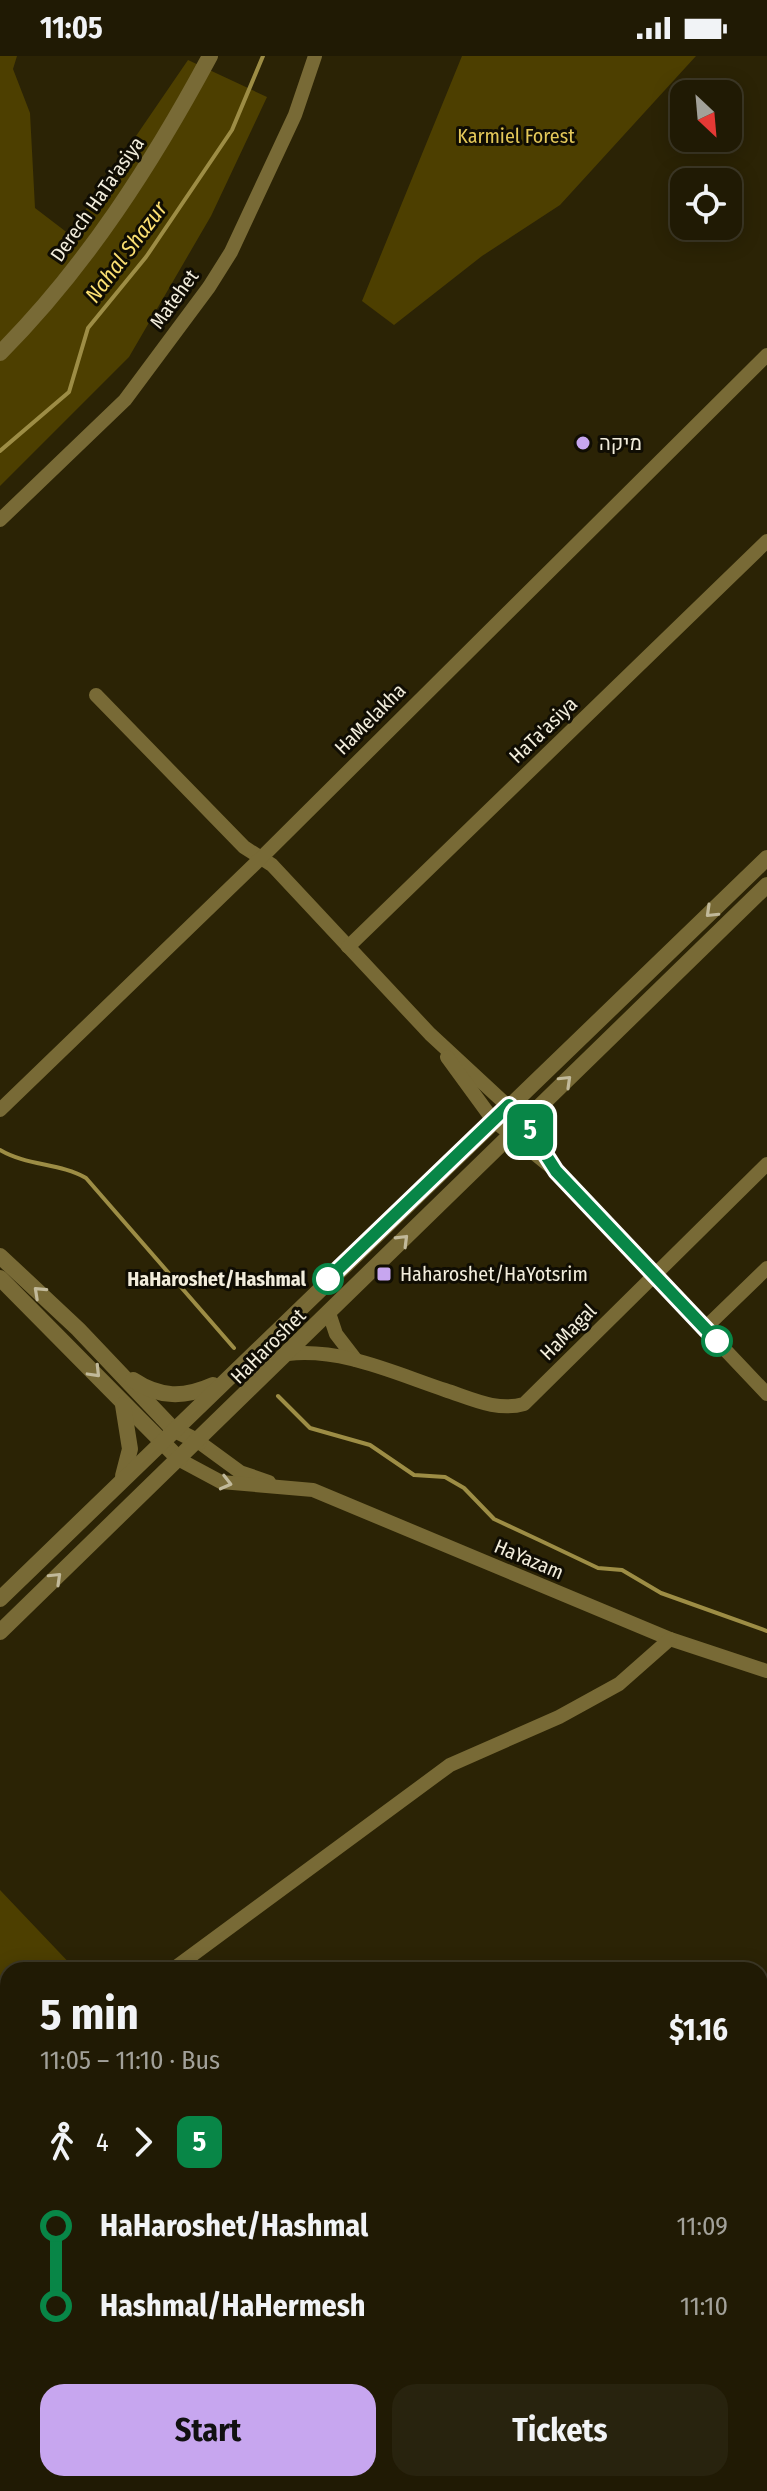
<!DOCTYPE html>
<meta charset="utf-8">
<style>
body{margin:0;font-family:"Fira Sans Condensed",Heebo,sans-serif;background:#28230e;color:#f1f3f6;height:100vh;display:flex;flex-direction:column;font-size:30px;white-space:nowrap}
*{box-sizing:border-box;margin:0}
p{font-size:26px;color:#a2a19a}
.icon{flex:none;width:44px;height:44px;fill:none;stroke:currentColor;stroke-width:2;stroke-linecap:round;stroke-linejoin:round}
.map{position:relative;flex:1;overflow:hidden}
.drawer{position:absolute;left:0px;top:1906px;width:768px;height:530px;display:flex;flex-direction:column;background:#201a04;border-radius:24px 24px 0 0;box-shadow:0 4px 20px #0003,0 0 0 2px #3d3826}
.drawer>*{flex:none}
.badge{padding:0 16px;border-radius:12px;font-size:28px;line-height:52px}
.needle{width:52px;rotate:154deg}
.buttons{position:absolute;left:670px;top:24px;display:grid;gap:16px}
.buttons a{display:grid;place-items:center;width:72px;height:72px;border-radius:16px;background:#201a04;box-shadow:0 4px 20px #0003,0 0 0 2px #3d3826;font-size:40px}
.map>.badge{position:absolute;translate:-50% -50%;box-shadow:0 0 0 4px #fff}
.legs{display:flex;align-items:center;gap:12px;height:88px;padding:0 40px;font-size:26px}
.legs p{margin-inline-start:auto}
.overview{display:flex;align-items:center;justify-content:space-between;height:136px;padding:0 40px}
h1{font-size:44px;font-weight:700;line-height:60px}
.primary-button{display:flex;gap:16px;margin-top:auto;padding:16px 40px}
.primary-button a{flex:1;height:92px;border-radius:24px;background:#c7a6ef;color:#111;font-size:32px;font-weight:700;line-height:92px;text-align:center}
.primary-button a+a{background:#28230e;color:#f1f3f6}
ul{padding:0 40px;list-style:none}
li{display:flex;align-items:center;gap:28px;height:80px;font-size:30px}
li i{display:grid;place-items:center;width:12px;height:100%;margin:0 10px;background:currentColor}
li i::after{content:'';width:20px;height:20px;margin:-10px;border:6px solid;border-radius:50%;background:#201a04}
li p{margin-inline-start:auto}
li:first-child i{background:linear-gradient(#0000 50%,currentColor 0)}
li:last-child i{background:linear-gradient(currentColor 50%,#0000 0)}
.status{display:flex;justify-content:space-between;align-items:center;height:56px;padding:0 40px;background:#201a04;direction:ltr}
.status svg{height:22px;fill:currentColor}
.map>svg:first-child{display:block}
.green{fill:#4d3f00}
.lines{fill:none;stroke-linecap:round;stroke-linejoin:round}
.stream{stroke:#9d8d45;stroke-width:4}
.minor{stroke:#786a36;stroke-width:14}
.tertiary{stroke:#786a36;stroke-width:16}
.trunk{stroke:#dfbf34;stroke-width:22}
.oneway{stroke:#c1b99a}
.line-1-casing{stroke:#fff;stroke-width:18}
.line-1{stroke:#088647;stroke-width:12}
.poi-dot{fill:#c7a6ef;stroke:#100d03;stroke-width:3}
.stop-1-dot{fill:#fff;stroke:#088647;stroke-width:4}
.labels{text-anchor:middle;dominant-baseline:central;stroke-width:6;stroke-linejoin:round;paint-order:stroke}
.park-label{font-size:20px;fill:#e4c859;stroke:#100d03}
.street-label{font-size:20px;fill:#f2eddc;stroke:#100d03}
.poi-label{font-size:20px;fill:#f2eddc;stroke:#100d03;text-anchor:start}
.stop-label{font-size:20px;font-weight:bold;fill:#f2eddc;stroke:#100d03;text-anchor:end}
.water-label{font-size:22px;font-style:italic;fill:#fce072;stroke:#100d03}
</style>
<div class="status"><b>11:05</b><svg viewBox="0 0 49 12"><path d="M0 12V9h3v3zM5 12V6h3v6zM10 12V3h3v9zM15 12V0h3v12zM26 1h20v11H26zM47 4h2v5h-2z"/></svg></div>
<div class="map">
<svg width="767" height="2435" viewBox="0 0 767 2435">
<rect width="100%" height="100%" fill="#2b2305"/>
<!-- green -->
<g class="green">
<polygon points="0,0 17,0 13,13 30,57 35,152 69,178 188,4 267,41 211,160 129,301 0,430"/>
<polygon points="462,0 696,0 560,149 482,200 394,269 362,245"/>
<polygon points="0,1834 76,1914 8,1914 8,1991 0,1998"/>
<polygon points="767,2313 767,2435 609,2435 605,2428 760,2428 760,2317"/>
</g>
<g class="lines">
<!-- stream -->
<g class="stream">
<polyline points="0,395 69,336 88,272 146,201 232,74 263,0"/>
<path d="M0 1094C27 1110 60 1107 86 1122L234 1292"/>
<polyline points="278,1340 310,1372 370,1389 414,1419 445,1421 464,1432 494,1463 539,1484 598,1512 622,1514 661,1537 767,1575"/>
</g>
<!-- minor -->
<g class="minor">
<polyline points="0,464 125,344 209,231 231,196 295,59 315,0"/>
<polyline points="96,639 244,791 272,809 430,978 524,1065 556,1115"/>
<polyline points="348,891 767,485"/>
<polyline points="447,1001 493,1064 556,1115 767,1338"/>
<polyline points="0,1054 261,802 767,299"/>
<polyline points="329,1257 336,1278 356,1304"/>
<polyline points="705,1272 767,1212"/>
<path d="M288 1298C342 1292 394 1317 445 1334 470 1342 497 1356 524 1348L767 1108"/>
<polyline points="199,1386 240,1416 269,1426"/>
<polyline points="180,1404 221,1426 313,1434 670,1583 767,1615"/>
<polyline points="172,1914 450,1709 559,1661 619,1628 670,1583"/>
<polyline points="0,2041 8,2035"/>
<polyline points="0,2354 8,2356"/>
</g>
<!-- tertiary -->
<g class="tertiary">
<path d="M0 297C86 211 153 106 210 0"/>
<polyline points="0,1200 78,1273 173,1373 199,1386"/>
<polyline points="0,1222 180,1404"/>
<path d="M133 1324C160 1342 184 1342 213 1329"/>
<polyline points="123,1420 130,1393 123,1349"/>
<polyline points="0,1543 767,802"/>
<polyline points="0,1576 767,829"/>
<polyline points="574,2428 578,2435"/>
<polyline points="418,2435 428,2428"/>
</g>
<!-- trunk -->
<g class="trunk">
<polyline points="760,2119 767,2115"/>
<polyline points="760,2150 767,2146"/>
<polyline points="273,2435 282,2428"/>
<polyline points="316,2435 325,2428"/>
</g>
</g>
<!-- one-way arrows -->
<defs><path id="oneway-chevron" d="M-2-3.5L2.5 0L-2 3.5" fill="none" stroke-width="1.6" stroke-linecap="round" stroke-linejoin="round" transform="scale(2)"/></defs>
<g class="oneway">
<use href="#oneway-chevron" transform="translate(711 856) rotate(136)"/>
<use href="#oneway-chevron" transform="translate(566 1025) rotate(-44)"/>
<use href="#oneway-chevron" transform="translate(403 1184) rotate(-45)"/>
<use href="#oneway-chevron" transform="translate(39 1236) rotate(-137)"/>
<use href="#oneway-chevron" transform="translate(95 1316) rotate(46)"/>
<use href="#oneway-chevron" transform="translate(226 1427) rotate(14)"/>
<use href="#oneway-chevron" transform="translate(56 1522) rotate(-44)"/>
</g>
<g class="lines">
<defs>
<polyline id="line-1" points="328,1223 509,1049 524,1065 556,1115 717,1285"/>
</defs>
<!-- line-1 casing -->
<use href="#line-1" class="line-1-casing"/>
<!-- line-1 -->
<use href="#line-1" class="line-1"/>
</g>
<!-- markers -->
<g class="poi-dot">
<circle cx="583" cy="387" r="8"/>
<rect x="376" y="1210" width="16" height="16" rx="4"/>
</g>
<g class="stop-1-dot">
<circle cx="328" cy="1223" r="14"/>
<circle cx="717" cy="1285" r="14"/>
</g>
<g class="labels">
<!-- park labels -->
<g class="park-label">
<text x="516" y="80">Karmiel Forest</text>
</g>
<!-- street labels -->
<g class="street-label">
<text transform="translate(97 143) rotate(-55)">Derech HaTa'asiya</text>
<text transform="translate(174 243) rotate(-54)">Matehet</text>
<text transform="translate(370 663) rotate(-45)">HaMelakha</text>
<text transform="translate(543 674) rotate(-44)">HaTa'asiya</text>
<text transform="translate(568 1276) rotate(-45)">HaMagal</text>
<text transform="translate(268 1290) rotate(-45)">HaHaroshet</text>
<text transform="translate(529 1503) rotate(23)">HaYazam</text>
</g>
<!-- poi labels -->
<g class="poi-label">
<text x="599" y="387">מיקה</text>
<text x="400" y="1218">Haharoshet/HaYotsrim</text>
</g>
<!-- stop labels -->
<g class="stop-label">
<text x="306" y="1223">HaHaroshet/Hashmal</text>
</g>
<!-- water labels -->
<g class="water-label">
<text transform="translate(126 196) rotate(-53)">Nahal Shazur</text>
</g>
</g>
</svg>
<div class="buttons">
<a><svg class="needle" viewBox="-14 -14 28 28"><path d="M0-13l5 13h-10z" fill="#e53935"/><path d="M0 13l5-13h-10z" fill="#a2a19a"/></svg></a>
<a><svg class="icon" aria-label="locate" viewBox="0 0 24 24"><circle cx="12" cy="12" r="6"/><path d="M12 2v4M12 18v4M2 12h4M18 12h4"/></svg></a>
</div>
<b class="badge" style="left:530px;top:1074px;background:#088647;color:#fff">5</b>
<section class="drawer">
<div class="overview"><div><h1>5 min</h1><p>11:05 – 11:10 · Bus</p></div><b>$1.16</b></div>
<div class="legs"><svg class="icon" aria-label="walk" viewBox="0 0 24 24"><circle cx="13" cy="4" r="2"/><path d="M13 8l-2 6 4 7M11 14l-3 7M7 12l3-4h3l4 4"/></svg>4<svg class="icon" aria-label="forward" viewBox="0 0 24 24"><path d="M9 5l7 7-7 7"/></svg><b class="badge" style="background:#088647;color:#fff">5</b></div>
<ul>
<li><i style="color:#088647"></i><b>HaHaroshet/Hashmal</b><p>11:09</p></li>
<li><i style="color:#088647"></i><b>Hashmal/HaHermesh</b><p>11:10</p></li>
</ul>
<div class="primary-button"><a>Start</a><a>Tickets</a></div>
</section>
</div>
